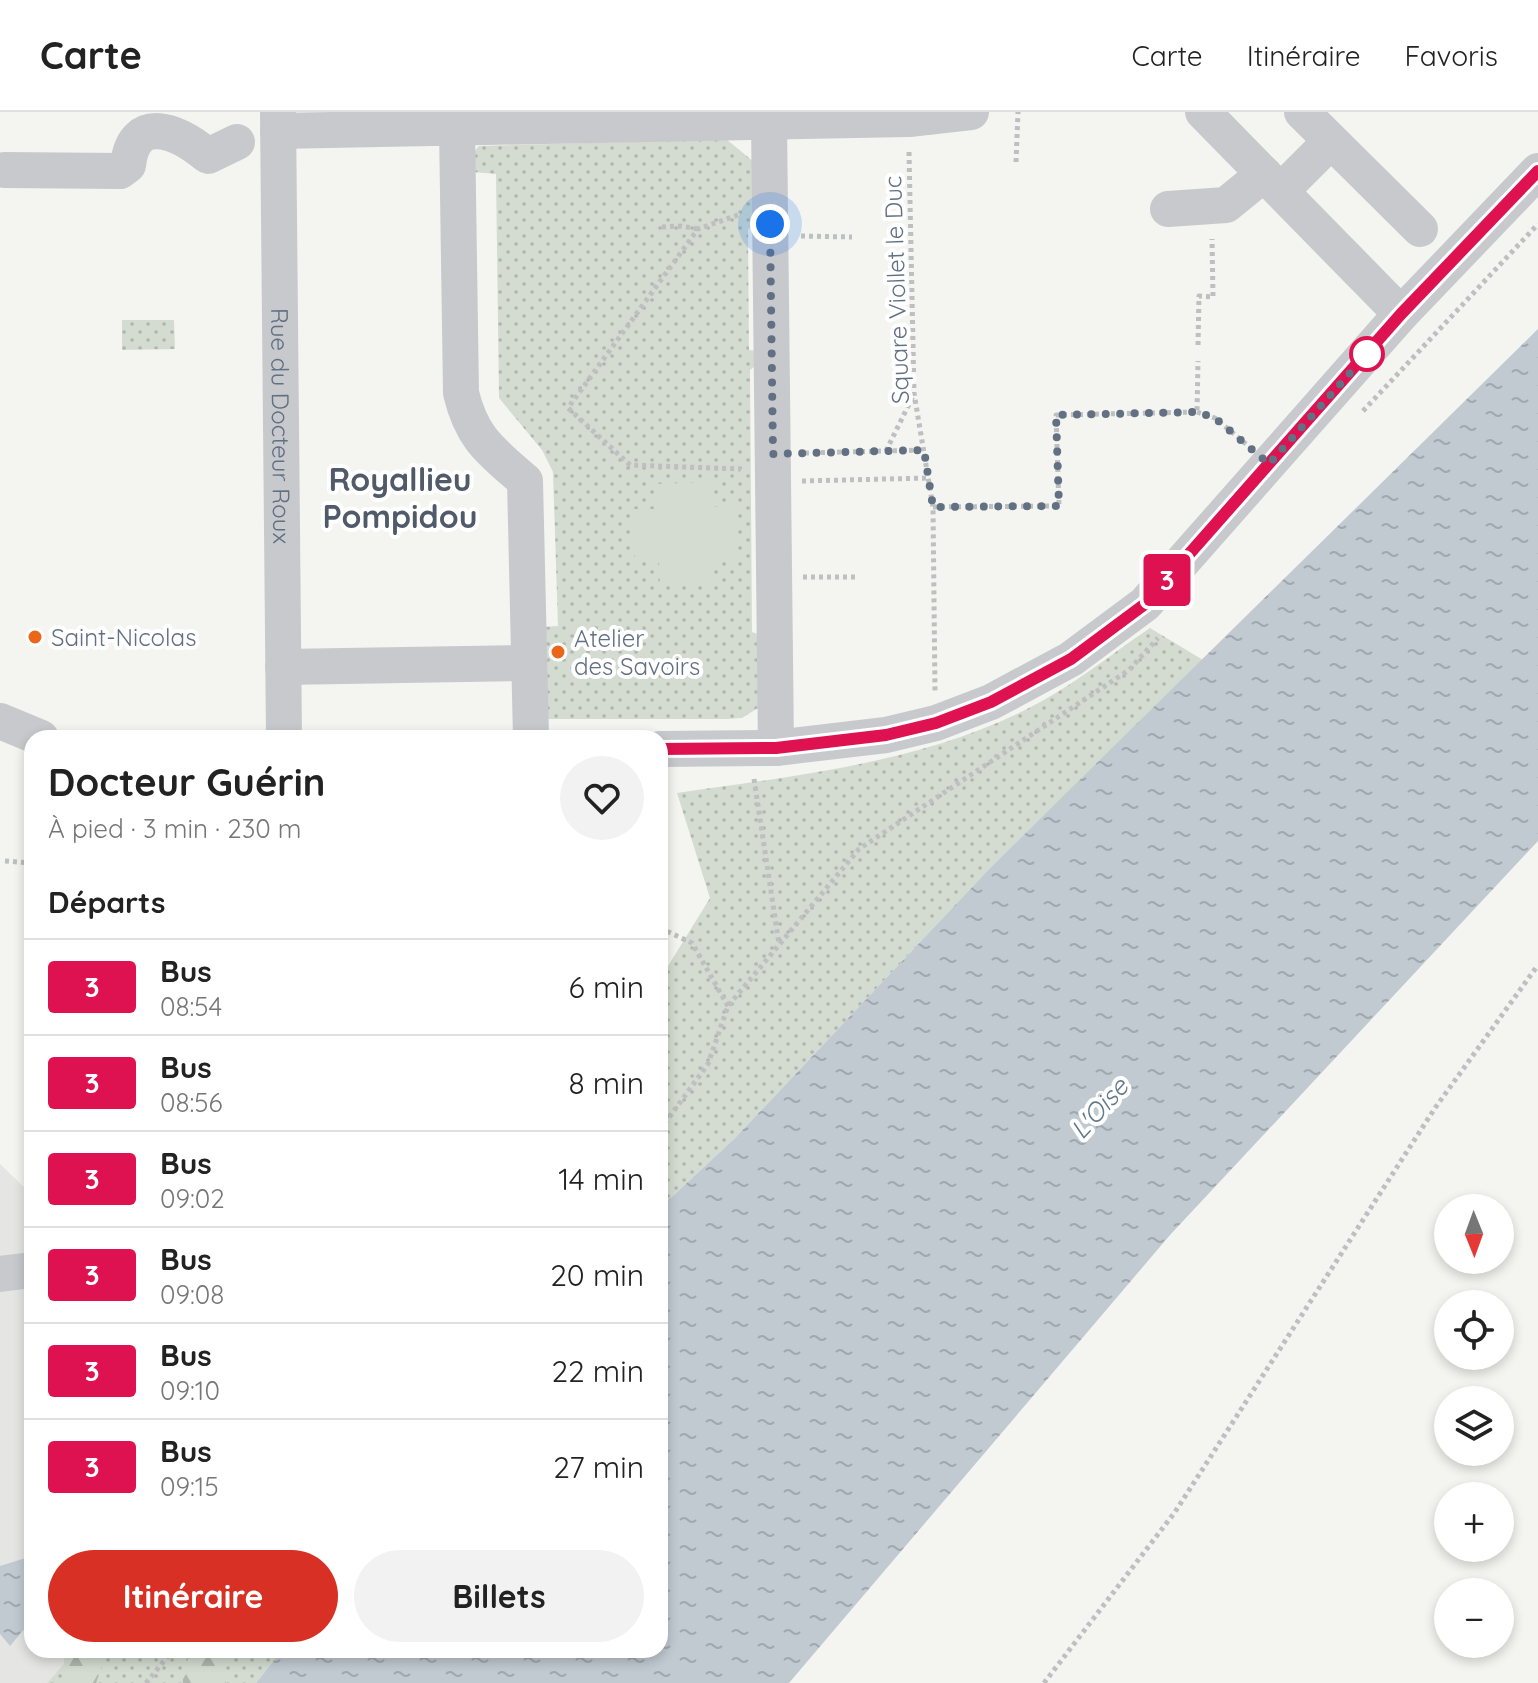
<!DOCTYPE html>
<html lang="fr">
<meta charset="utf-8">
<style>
body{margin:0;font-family:Quicksand,sans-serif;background:#f2f2f2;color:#222;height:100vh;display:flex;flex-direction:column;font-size:30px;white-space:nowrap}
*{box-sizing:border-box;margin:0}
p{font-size:26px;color:#767676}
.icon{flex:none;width:44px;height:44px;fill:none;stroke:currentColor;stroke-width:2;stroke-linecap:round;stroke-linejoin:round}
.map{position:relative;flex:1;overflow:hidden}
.side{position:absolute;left:24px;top:618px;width:644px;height:928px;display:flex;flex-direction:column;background:#fff;border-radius:24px;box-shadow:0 4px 12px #0003}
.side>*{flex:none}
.badge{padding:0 16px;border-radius:6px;font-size:28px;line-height:52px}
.needle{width:52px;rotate:179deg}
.controls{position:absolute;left:1434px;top:1082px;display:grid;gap:16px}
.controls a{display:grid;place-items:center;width:80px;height:80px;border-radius:50%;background:#fff;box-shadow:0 4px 12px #0003;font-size:40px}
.you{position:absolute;width:40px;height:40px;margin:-20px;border:6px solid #fff;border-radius:50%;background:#1a73e8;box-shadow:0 0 0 12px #1a73e833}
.map>.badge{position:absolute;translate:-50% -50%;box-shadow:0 0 0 4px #fff}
h2{padding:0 24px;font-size:30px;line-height:72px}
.round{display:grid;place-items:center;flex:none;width:84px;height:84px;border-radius:42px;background:#f2f2f2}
.overview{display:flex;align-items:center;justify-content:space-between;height:136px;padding:0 24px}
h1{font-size:38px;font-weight:700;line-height:60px}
.action{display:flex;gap:16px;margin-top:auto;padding:16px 24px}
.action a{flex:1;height:92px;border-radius:48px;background:#d93025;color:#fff;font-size:32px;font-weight:700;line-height:92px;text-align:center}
.action a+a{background:#f2f2f2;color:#222}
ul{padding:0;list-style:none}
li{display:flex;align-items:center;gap:24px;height:96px;padding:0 24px;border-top:2px solid #e0e0e0}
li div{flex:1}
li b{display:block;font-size:30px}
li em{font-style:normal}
li .badge{min-width:88px;font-weight:700;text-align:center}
header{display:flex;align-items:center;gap:48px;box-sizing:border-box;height:112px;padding:0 40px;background:#fff;border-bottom:2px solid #e0e0e0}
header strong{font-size:38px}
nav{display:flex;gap:44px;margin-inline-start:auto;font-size:28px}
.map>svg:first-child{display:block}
.built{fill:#e5e6e4}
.green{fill:url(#green-dots)}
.forest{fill:url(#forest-firs)}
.pitch{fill:#d4dcd1}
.water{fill:url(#water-ripples)}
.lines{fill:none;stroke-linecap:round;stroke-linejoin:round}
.path{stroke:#bebfc1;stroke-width:5;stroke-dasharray:4 4;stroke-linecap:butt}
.minor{stroke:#c7c9cd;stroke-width:36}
.line-casing{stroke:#fff;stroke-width:18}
.line{stroke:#de1251;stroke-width:12}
.walk{stroke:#627083;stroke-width:8;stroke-dasharray:0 14.4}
.stop-dot{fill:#fff;stroke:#de1251;stroke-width:4}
.poi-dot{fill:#ec6619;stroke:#fff;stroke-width:3}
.labels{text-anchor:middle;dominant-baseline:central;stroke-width:8;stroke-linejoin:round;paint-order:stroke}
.street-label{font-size:24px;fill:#627083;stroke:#fff}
.poi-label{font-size:24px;fill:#627083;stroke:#fff;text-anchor:start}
.water-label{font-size:26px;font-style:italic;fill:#627988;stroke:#fff}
.district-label{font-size:32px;font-weight:bold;fill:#505a68;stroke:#fff}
</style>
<header>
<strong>Carte</strong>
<nav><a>Carte</a><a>Itinéraire</a><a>Favoris</a></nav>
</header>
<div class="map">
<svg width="1538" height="1571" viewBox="0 0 1538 1571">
<defs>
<pattern id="green-dots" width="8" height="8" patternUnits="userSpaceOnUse" patternTransform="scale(2)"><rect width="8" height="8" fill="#d4dcd1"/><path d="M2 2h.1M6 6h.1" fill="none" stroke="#afb7af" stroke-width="1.8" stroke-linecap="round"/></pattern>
<pattern id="forest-firs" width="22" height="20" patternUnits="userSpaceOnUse" patternTransform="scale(2)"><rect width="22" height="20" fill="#d4dcd1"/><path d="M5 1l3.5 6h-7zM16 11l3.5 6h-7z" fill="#afb7af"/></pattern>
<pattern id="water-ripples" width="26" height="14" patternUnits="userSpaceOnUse" patternTransform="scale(2)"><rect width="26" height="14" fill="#c1cad1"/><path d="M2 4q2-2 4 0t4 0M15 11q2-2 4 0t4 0" fill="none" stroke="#a0a8af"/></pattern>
</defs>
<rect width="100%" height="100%" fill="#f4f5f0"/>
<!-- built -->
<polygon class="built" points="0,1052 32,1083 32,1538 76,1538 47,1571 0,1571"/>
<!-- green -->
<g class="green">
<polygon points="726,27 754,50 758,112 748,117 749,238 759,239 759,251 750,258 752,520 763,524 758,596 742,606 727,607 546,607 542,515 558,514 553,360 542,338 499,286 496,62 473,60 473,41 479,34"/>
<polygon points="122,208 174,208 175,237 122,238"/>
<path d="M1150 516 1203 548 991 755 735 1026 660 1096V867L710 786 677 681C794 664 920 651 1027 597 1070 576 1110 543 1150 516Z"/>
<polygon points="76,1538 282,1538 256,1571 47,1571"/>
</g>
<!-- forest -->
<g class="forest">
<polygon points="65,1538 108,1538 96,1571 62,1571"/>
<polygon points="194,1538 231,1538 222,1558 226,1571 183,1571 182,1557"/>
</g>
<!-- pitch -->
<polygon class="pitch" points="710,370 710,395 735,394 736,448 711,447 710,472 660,474 659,448 635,449 632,397 654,397 655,372"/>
<!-- water -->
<g class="water">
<polygon points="1538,217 1538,729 1170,1123 789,1571 256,1571 282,1538 660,1538 660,1096 735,1026 991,755"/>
<polygon points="32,1444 32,1508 10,1534 0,1522 0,1454"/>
</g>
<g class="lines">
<!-- path -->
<g class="path">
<polyline points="909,40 914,281 933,395 935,580"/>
<polyline points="1016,50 1018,0"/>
<polyline points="738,103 698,117 568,296 630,353 741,357"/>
<polyline points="662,115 681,114 698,117"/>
<polyline points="801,124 852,125"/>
<polyline points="1198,233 1199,184 1213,185 1212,127"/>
<polyline points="1363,299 1538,112"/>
<polyline points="1197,300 1215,306 1246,332"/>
<polyline points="886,339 914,282"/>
<polyline points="805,341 924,338"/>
<polyline points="802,369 929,366"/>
<polyline points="933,395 1059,394 1056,303 1197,300 1198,249"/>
<polyline points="803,465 858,465"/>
<polyline points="754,667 779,832"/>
<polyline points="5,749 32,751"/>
<polyline points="660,816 692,831 728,894"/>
<polyline points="660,1018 708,952 728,894 859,737 1129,558 1158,526"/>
<polyline points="146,1571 173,1538"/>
<polyline points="1044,1571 1175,1400 1435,996 1538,853"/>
</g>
<!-- minor -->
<g class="minor">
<path id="s1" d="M278 0 284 626"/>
<polyline points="1203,0 1401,202"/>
<polyline points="1302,0 1420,117"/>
<polyline points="769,9 776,636"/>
<path d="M457 15 461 281C472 327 491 339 525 369L531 626"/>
<polyline points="278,19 909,7 971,0"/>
<path d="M4 58 120 59 128 53C134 0 178 19 208 44L237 30"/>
<polyline points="1281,79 1331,29"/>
<polyline points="1168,97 1226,93 1264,62"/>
<polyline points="283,555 529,551"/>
<polyline points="0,609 41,626"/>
<polyline points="660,637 776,636 886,623 936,611 991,590 1071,547 1145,492 1401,202 1538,59"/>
<polyline points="0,1162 32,1158"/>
</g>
</g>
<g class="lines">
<defs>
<polyline id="line" points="660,637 776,636 886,623 936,611 991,590 1071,547 1145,492 1401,202 1538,59"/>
</defs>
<!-- line casing -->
<use href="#line" class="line-casing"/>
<!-- line -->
<use href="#line" class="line"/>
<!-- walk -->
<polyline class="walk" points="770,112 773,342 924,338 933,395 1059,394 1056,303 1197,300 1215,306 1269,352 1367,242"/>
</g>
<!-- markers -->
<circle class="stop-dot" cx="1367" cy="242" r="16"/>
<g class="poi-dot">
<circle cx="35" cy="525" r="8"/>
<circle cx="558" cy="540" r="8"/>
</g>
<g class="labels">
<!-- street labels -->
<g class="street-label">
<text transform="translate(896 178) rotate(-92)">Square Viollet le Duc</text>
<text stroke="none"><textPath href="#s1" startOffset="314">Rue du Docteur Roux</textPath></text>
</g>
<!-- poi labels -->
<g class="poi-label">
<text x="51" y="525">Saint-Nicolas</text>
<text x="574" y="526">Atelier<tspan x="574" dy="28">des Savoirs</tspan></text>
</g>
<!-- water labels -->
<g class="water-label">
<text transform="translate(1099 996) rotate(-48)">L'Oise</text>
</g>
<!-- district labels -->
<g class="district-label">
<text x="400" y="367">Royallieu<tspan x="400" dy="37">Pompidou</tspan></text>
</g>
</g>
</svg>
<div class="controls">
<a><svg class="needle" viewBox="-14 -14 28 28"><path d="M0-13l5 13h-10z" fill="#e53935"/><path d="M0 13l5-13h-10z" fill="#767676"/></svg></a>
<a><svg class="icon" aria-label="locate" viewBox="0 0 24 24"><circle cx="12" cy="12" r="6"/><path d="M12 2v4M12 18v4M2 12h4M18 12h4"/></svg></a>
<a><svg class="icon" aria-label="layers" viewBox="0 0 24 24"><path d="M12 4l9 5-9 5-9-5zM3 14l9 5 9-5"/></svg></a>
<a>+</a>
<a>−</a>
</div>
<div class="you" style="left:770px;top:112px"></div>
<b class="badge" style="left:1167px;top:468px;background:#de1251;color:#fff">3</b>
<section class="side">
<div class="overview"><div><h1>Docteur Guérin</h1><p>À pied · 3 min · 230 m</p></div><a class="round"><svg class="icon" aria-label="heart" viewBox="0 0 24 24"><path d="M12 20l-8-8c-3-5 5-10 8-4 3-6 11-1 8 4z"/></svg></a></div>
<h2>Départs</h2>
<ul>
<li><span class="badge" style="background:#de1251;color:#fff">3</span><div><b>Bus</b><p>08:54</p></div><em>6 min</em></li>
<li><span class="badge" style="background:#de1251;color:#fff">3</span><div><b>Bus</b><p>08:56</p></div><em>8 min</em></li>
<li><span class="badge" style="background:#de1251;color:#fff">3</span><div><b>Bus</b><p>09:02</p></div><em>14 min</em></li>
<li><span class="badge" style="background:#de1251;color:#fff">3</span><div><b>Bus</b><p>09:08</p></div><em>20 min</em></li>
<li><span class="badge" style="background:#de1251;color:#fff">3</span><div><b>Bus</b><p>09:10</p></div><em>22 min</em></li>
<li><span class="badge" style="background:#de1251;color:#fff">3</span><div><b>Bus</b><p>09:15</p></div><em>27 min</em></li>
</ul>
<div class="action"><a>Itinéraire</a><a>Billets</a></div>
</section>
</div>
